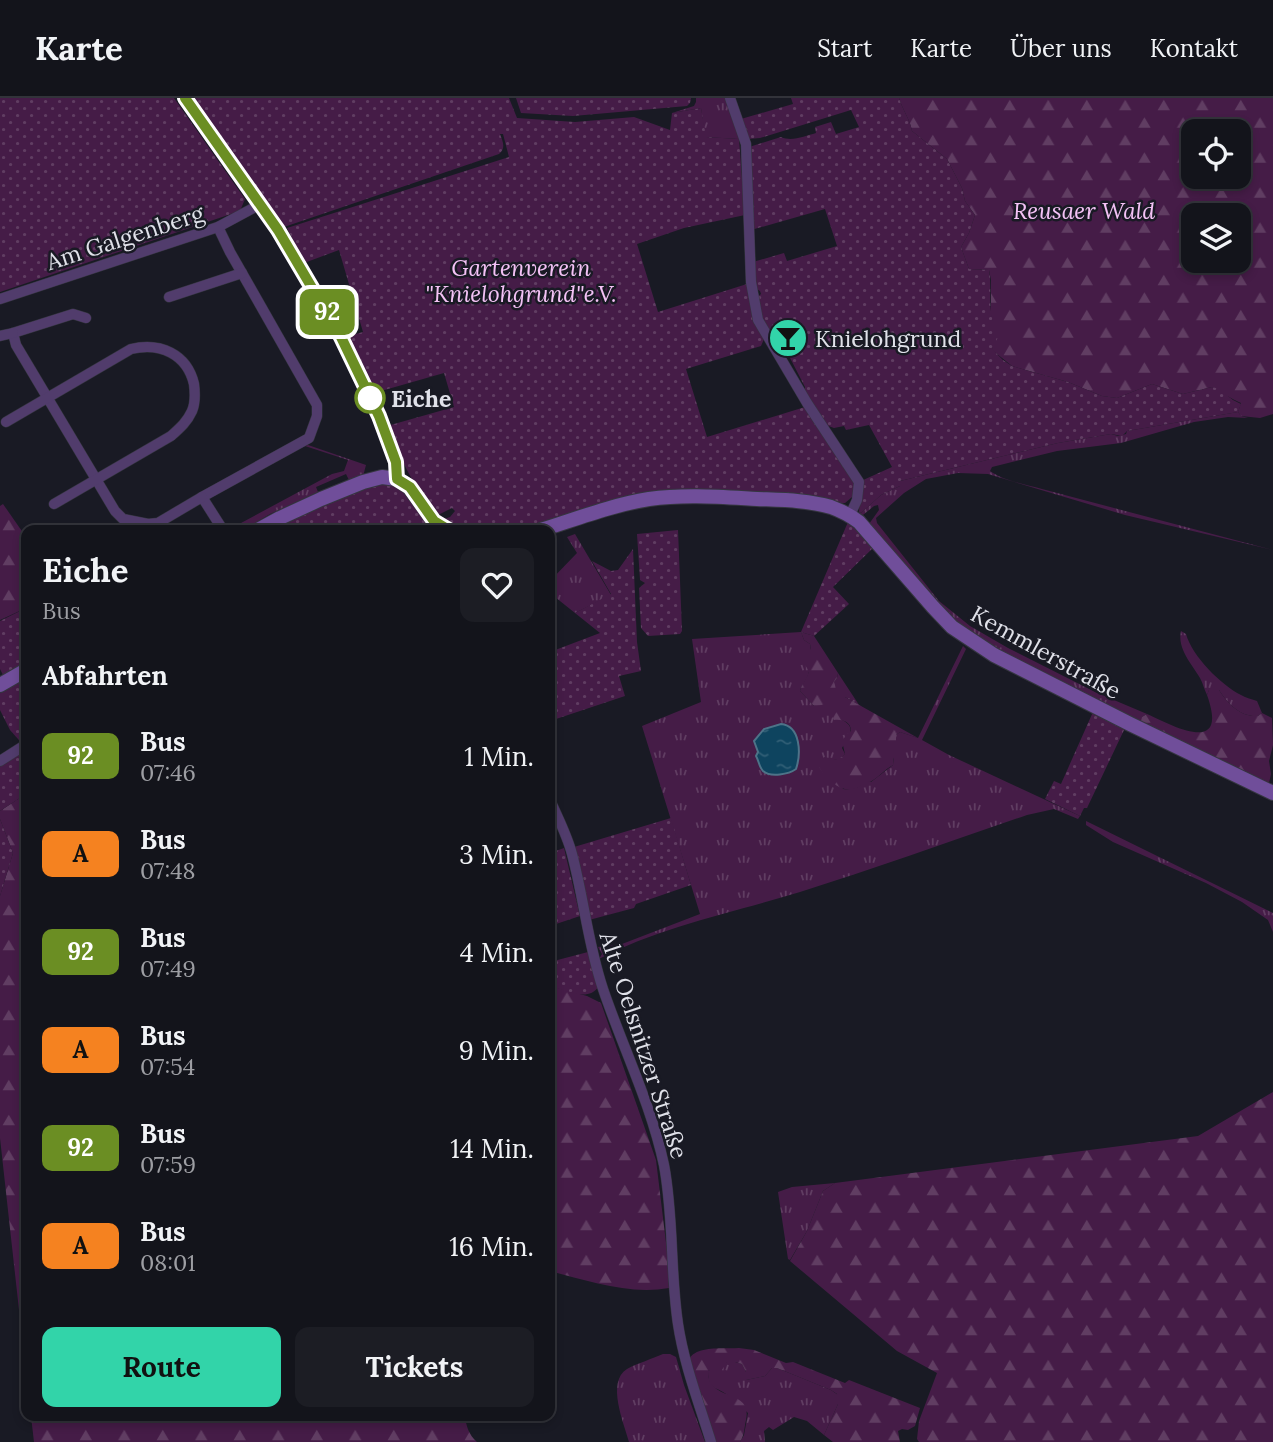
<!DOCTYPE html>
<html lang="de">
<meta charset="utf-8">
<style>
body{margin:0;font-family:Lora,serif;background:#1c1d24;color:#f1f3f6;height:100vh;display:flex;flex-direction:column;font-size:26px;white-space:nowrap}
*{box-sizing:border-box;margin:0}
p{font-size:23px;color:#9d9ea3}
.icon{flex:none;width:38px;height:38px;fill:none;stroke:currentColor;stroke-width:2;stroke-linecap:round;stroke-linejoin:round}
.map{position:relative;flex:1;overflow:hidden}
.side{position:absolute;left:21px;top:427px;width:534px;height:896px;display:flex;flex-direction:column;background:#13141b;border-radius:14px;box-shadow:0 4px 10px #0003,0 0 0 2px #32333a}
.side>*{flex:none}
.badge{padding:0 14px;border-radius:10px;font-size:24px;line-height:46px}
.buttons{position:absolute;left:1181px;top:21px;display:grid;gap:14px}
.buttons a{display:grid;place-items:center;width:70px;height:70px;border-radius:14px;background:#13141b;box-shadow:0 4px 10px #0003,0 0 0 2px #32333a;font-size:35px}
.map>.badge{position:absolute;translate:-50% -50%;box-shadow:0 0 0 4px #fff}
h2{padding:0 21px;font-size:26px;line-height:63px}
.round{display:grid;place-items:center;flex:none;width:74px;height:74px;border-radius:14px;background:#1c1d24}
.summary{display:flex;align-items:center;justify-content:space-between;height:119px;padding:0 21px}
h1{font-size:33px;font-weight:700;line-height:52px}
.cta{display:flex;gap:14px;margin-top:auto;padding:14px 21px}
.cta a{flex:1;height:80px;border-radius:14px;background:#32d4a9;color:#111;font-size:28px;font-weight:700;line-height:80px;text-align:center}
.cta a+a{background:#1c1d24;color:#f1f3f6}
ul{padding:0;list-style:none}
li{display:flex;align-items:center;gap:21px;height:98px;padding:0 21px}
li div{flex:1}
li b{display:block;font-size:26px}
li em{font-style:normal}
li .badge{min-width:77px;font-weight:700;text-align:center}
header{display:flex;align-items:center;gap:42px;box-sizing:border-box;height:98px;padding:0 35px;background:#13141b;border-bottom:2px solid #32333a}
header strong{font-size:33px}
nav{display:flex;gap:38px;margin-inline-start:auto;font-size:24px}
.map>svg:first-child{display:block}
.grass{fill:url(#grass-tufts);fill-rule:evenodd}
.forest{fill:url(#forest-firs);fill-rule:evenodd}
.garden{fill:url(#garden-dots)}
.water{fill:url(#water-ripples);stroke:#4d7388;stroke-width:2}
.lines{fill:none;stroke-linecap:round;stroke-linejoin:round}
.street-casing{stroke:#353640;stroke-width:11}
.secondary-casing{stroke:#353640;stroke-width:16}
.street{stroke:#513c6c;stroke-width:10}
.secondary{stroke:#704e9a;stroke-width:14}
.line-casing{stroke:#fff;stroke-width:16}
.line{stroke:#6b8e23;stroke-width:10}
.stop-dot{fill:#fff;stroke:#6b8e23;stroke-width:3.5}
.labels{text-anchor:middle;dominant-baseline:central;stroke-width:5;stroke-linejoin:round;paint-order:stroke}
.park-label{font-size:23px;font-style:italic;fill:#f4c2f6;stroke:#191a24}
.street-label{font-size:23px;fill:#e0e1e9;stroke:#191a24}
.poi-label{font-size:23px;fill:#e0e1e9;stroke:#191a24;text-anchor:start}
.stop-label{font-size:23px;font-weight:bold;fill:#e0e1e9;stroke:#191a24;text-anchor:start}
</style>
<header>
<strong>Karte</strong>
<nav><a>Start</a><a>Karte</a><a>Über uns</a><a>Kontakt</a></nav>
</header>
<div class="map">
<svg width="1273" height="1344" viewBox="0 0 1273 1344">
<defs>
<pattern id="grass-tufts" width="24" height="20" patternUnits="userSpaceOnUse" patternTransform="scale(1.75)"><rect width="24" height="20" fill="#451c47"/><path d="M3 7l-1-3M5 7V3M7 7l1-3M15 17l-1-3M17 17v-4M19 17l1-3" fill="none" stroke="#603d62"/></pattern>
<pattern id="forest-firs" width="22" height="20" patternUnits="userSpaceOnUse" patternTransform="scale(1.75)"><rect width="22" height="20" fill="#451c47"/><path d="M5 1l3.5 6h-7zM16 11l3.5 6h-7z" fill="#603d62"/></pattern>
<pattern id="garden-dots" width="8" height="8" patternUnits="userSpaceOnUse" patternTransform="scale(1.75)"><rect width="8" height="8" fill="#451c47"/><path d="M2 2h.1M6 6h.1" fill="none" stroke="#603d62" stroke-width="1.8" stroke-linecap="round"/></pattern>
<pattern id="water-ripples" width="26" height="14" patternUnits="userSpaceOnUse" patternTransform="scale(1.75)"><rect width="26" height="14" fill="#0e445f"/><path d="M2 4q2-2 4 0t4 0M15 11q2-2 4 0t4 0" fill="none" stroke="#315f76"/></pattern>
</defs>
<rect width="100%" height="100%" fill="#191a24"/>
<!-- grass -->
<g class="grass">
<polygon points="696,0 725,0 739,41 705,39 701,10 672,15 694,8 696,4"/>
<path d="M1238 314 1241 318 1248 320 1228 319 1194 324 1121 345 1057 353 992 369 990 373C1004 383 1025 386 1042 391L1273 452 1125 417 988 376 958 375 926 381 904 395 876 420 877 425 939 503 970 528 1008 550 1095 594 1147 616 1142 619 1146 629 1016 564 953 524 869 426 879 412 878 407 874 408 863 417 860 416 859 414 861 415 881 397 900 388V383L1058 345 1111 336 1118 338 1126 336 1127 333Z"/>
<polygon points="308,347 366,367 363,378 349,382 346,376 316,389 318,394 270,416 243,432 228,432 332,376 344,373 348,362 305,348"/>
<polygon points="575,436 611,497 575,515 550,495 550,483 577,455 567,439"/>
<path d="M1181 533 1186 536C1192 558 1221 587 1241 597 1246 600 1252 601 1257 603L1262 615 1258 618C1240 619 1228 606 1219 592H1209L1207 597C1204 591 1203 585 1200 580 1192 566 1177 551 1181 533Z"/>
<path d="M801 534 804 542 810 546C812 555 811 568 808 577 806 583 802 586 800 593L814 608 837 580 838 575 859 607 845 599 840 621C858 629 849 637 842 650L845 656 840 661 831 662 843 691C853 692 859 690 866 682L871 684 893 667 896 637 900 634 918 640 963 548 966 551 922 642 949 657 1080 718 1078 721 1054 711 1027 717C952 743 876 770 800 794 735 814 659 829 599 861L602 856 598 849 622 846 700 816 642 628 701 604 692 541ZM781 626C797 627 798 644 799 657L756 658 758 654 757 647 772 628Z"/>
<polygon points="1086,723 1273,815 1273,834 1268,822 1242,804 1206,785 1113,744 1086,727"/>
<polygon points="835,1085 823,1093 807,1133 790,1162 788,1161 778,1094 792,1089"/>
<path d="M663 1256H670L676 1259 684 1287 705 1344H629C624 1325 606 1284 627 1271 638 1265 652 1261 663 1256Z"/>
<path d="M727 1264H735L742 1266 746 1274V1282L765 1278 772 1270H777L831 1292 838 1297V1306L824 1337 807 1323 794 1319 773 1332 769 1329 764 1333 765 1344H740L744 1337 748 1315C742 1309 736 1304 729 1298 717 1288 708 1293 708 1273Z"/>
</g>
<!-- forest -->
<g class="forest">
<path d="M899 0H1273V316L1260 320 1241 318 1238 314 1241 305C1231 301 1222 294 1212 289L1183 296 1152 286 1117 300 1102 298 1068 284 1012 268 992 252 994 229 991 217V182L989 172 969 171 961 149 969 135 975 117 965 103 962 90 947 61 912 33C910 21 902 11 899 0ZM1194 33H1239V79H1194ZM1194 117H1239V163H1194Z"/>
<polygon points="3,406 26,439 26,510 0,522 0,408"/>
<path d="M801 534 814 538 838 575 837 580 834 584C840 599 828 608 814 608L800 593C802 585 807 581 809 573L803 564 806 556 811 551 810 546 804 542Z"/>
<path d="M1209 592H1219C1228 606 1240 619 1258 618L1262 615 1272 620 1273 647 1269 663 1271 676 1269 685H1262L1146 629 1141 623 1142 619 1147 616C1175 629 1229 658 1207 597Z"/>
<path d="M839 599H845L918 640 900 634 896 637V645L900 649 899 655C892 659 894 661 893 667 884 672 879 679 870 684L866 683C849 702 830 686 819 669L820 664 824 659C833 661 837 664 845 656L842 643 847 636 851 633C851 624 843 621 834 622 829 614 833 605 839 599Z"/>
<polygon points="26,696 26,1275 0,1040 0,798 13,755 0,721 0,713"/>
<path d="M550 888 587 898 601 905 656 1062 667 1153 669 1190C629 1197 589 1183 550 1173Z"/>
<polygon points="1273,994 1273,1344 919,1344 917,1341 919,1323 937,1275 897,1253 790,1163 807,1133 823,1093 835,1085 1198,1038"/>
<path d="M739 1250 754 1252 786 1265 793 1264 845 1285 849 1282 920 1310 915 1328 908 1332 902 1331 898 1333 900 1344H833L824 1337 838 1306 837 1296 831 1292 777 1270H772L765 1278 746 1282 743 1278 746 1274 742 1266 735 1264H727L720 1275H716L711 1272 708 1273C707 1305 753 1289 746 1322 744 1330 745 1336 740 1344H714L689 1261C697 1247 724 1251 739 1250Z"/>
<path d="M31 1318H465C466 1328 469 1337 477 1344H34Z"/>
</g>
<!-- garden -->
<g class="garden">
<polygon points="0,0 174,0 245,101 240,113 0,194"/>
<path d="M195 0H509L517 20 575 24 634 19 670 32 672 15 701 10 706 39 739 41 745 117 684 130 637 146 658 214 747 186 753 222 764 241 761 248 686 271 707 339 805 309 853 382 855 387 852 399 845 405H841L667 395 526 432H462L441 422 450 419 455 413 452 410 436 418C415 391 400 360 387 328L454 309 444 275 374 295 359 259 348 238 363 234 339 152 304 165 287 130 509 59 503 36H500C503 44 506 50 499 56L284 129 196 7Z"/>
<polygon points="516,0 691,0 690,5 687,8 573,18 521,15"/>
<path d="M791 0H899C902 11 910 21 912 33L947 61 962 90 965 103 975 117 969 135 961 149 969 171 989 172C993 192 985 219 1000 235L992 251 1003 262 1012 268 1068 284 1102 298 1117 300 1152 286 1183 296 1212 289 1219 291 1233 302 1241 306 1238 314 1127 333 1122 338 1111 336 1058 345 900 383V388L881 397 861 415 859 414 861 383 892 369 869 327 846 332 844 328 834 330 823 326 805 298V289L788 256 781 258 764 233 755 201 761 196 760 193 755 190 753 164 784 155 787 163 837 148 825 111 751 132 746 50 781 39C792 44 805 38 816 35L815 29 831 24 836 36 859 29 851 12 760 40 748 41 741 21 793 6Z"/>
<path d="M381 385C387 386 393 386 398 389 413 397 421 418 430 432H269L330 401Z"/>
<polygon points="848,424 874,449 833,489 849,506 814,538 801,534"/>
<polygon points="678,432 682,533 680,536 648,538 641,530 639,490 645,485 640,482 637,436"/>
<polygon points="633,451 637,544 641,573 619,578 625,598 550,623 550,554 600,535 575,515 611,496 592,463 611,473 618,472"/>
<polygon points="26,510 26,566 4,579 0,571 0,523"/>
<polygon points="26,579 26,650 10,632 0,612 0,595"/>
<polygon points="1093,614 1125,630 1087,710 1084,710 1080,718 1045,701 1054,683 1061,686"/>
<polygon points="26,652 26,696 0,713 0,665"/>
<polygon points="671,720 691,787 636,806 634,810 589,822 574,749"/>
<polygon points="0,721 13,755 0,798"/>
<polygon points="564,750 580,818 550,828 550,755"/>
<path d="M588 854 599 888C588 905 566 892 550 888V864Z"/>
</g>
<!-- water -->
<path class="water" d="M781 626C801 628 801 656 796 671 789 676 771 680 763 673 759 669 759 663 756 658L758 654 754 643 764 631Z"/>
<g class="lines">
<defs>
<g id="street">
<polyline points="184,0 278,132 341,239 379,318 396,364 397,381"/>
<polyline points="730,0 746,46 751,184 758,222 807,305 859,384 857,402 850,417"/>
<polyline points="218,129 230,154 317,307 317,318 309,340 202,399 223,432"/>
<polyline points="169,199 242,175"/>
<polyline points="0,201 218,129 259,107"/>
<polyline points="86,220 73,216 13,235 16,247 115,413 123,421 148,426 158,425 202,399"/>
<polyline points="0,238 13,235"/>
<path d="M6 324 131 251C160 244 187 256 194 286 195 294 195 306 192 313 187 324 180 330 171 338L54 406"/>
<polyline points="0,663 22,649"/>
<path d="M550 702C558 720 567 737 572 756 584 801 588 847 603 891 623 950 651 1006 664 1067 674 1120 670 1173 678 1226 684 1266 699 1305 711 1344"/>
</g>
<g id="secondary">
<polyline points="258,432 280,420 321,401 363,384 382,379 397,381 409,389 434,423 449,432"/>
<path d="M541 432C576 421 612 407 649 401 685 396 721 399 757 401 781 402 807 402 831 409 842 413 851 418 859 424L933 509 952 529 994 557 1130 626 1273 695"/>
<polyline points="0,587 26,572"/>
</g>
</defs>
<!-- street casing -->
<use href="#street" class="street-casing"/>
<!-- secondary casing -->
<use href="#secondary" class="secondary-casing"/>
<!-- street -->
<use href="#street" class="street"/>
<!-- secondary -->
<use href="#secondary" class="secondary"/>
</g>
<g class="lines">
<defs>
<polyline id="line" points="185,0 278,132 341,239 379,318 396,364 397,381 410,389 434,423 449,432"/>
</defs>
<!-- line casing -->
<use href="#line" class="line-casing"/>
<!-- line -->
<use href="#line" class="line"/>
</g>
<!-- icons -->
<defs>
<symbol id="bar-disc" viewBox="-11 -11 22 22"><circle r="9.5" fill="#32d4a9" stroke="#191a24"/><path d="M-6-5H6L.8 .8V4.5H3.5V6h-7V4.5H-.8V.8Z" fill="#111"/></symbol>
</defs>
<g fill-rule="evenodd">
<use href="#bar-disc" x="766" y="218" width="44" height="44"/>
</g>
<!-- markers -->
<circle class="stop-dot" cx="370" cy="300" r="14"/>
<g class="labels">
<!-- park labels -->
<g class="park-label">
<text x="1084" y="112">Reusaer Wald</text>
<text x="521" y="169">Gartenverein<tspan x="521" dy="26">"Knielohgrund"e.V.</tspan></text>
</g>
<!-- street labels -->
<g class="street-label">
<text transform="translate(125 139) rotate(-18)">Am Galgenberg</text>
<text transform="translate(1046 554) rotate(29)">Kemmlerstraße</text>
<text transform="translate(644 947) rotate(72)">Alte Oelsnitzer Straße</text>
</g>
<!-- poi labels -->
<g class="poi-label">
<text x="815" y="240">Knielohgrund</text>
</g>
<!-- stop labels -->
<g class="stop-label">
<text x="391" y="300">Eiche</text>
</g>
</g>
</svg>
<div class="buttons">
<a><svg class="icon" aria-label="locate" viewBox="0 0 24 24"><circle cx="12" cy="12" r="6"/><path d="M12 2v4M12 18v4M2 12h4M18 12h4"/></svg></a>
<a><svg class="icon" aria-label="layers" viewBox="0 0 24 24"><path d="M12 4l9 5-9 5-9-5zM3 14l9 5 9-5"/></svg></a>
</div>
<b class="badge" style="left:327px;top:214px;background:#6b8e23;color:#fff">92</b>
<section class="side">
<div class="summary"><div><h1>Eiche</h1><p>Bus</p></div><a class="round"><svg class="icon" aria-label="heart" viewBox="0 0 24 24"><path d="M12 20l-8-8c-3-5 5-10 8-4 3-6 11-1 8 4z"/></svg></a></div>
<h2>Abfahrten</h2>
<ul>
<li><span class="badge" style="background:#6b8e23;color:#fff">92</span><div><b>Bus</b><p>07:46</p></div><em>1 Min.</em></li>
<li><span class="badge" style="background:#f58220;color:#111">A</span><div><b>Bus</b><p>07:48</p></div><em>3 Min.</em></li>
<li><span class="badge" style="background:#6b8e23;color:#fff">92</span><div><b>Bus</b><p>07:49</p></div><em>4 Min.</em></li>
<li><span class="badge" style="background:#f58220;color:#111">A</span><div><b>Bus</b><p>07:54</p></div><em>9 Min.</em></li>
<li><span class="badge" style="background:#6b8e23;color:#fff">92</span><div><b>Bus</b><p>07:59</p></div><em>14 Min.</em></li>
<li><span class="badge" style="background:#f58220;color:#111">A</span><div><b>Bus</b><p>08:01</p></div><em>16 Min.</em></li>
</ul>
<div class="cta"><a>Route</a><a>Tickets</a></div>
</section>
</div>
